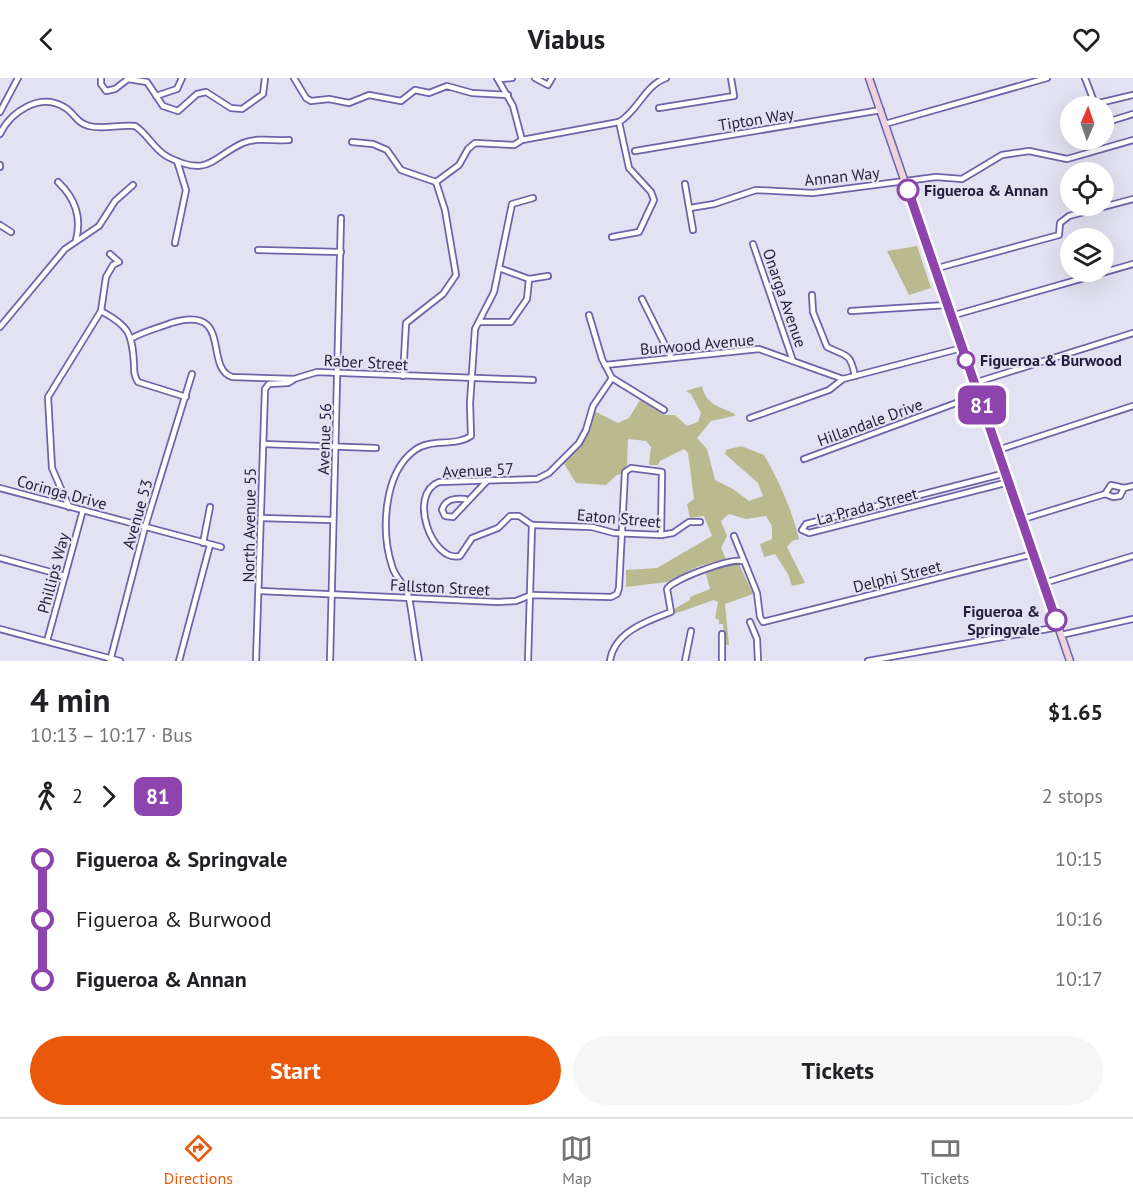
<!DOCTYPE html>
<meta charset="utf-8">
<style>
body{margin:0;font-family:"PT Sans",sans-serif;background:#f6f6f6;color:#202124;height:100vh;display:flex;flex-direction:column;font-size:22px;white-space:nowrap}
*{box-sizing:border-box;margin:0}
p{font-size:20px;color:#757577}
.icon{flex:none;width:33px;height:33px;fill:none;stroke:currentColor;stroke-width:2;stroke-linecap:round;stroke-linejoin:round}
.map{position:relative;height:583px;overflow:hidden}
.details{display:flex;flex-direction:column;background:#fff;flex:1}
.details>*{flex:none}
.badge{padding:0 12px;border-radius:9px;font-size:21px;line-height:39px}
.needle{width:39px;rotate:2deg}
.fabs{position:absolute;left:1060px;top:18px;display:grid;gap:12px}
.fabs a{display:grid;place-items:center;width:54px;height:54px;border-radius:50%;background:#fff;box-shadow:0 6px 24px #0002;font-size:30px}
.map>.badge{position:absolute;translate:-50% -50%;box-shadow:0 0 0 3px #fff}
.legs{display:flex;align-items:center;gap:9px;height:66px;padding:0 30px;font-size:20px}
.legs p{margin-inline-start:auto}
.summary{display:flex;align-items:center;justify-content:space-between;height:102px;padding:0 30px}
h1{font-size:33px;font-weight:700;line-height:45px}
.primary-button{display:flex;gap:12px;margin-top:auto;padding:12px 30px}
.primary-button a{flex:1;height:69px;border-radius:36px;background:#ea580c;color:#fff;font-size:24px;font-weight:700;line-height:69px;text-align:center}
.primary-button a+a{background:#f6f6f6;color:#202124}
ul{padding:0 30px;list-style:none}
li{display:flex;align-items:center;gap:21px;height:60px;font-size:22px}
li i{display:grid;place-items:center;width:9px;height:100%;margin:0 8px;background:currentColor}
li i::after{content:'';width:15px;height:15px;margin:-8px;border:4px solid;border-radius:50%;background:#fff}
li p{margin-inline-start:auto}
li:first-child i{background:linear-gradient(#0000 50%,currentColor 0)}
li:last-child i{background:linear-gradient(currentColor 50%,#0000 0)}
header{display:flex;justify-content:space-between;align-items:center;height:78px;padding:0 30px;background:#fff;font-size:27px;font-weight:700}
.dock{display:flex;justify-content:space-around;align-items:center;height:84px;border-top:2px solid #e0e0e0;background:#fff;font-size:16px;color:#757577}
.dock a{display:grid;justify-items:center;gap:3px}
.dock .on{color:#ea580c}
.map>svg:first-child{display:block}
.green{fill:#b9bb8f}
.lines{fill:none;stroke-linecap:round;stroke-linejoin:round}
.minor-casing{stroke:#6e63a9;stroke-width:8}
.secondary-casing{stroke:#6e63a9;stroke-width:9}
.minor{stroke:#fff;stroke-width:4.5}
.secondary{stroke:#eed0df;stroke-width:6}
.line-1-casing{stroke:#fff;stroke-width:14}
.line-1{stroke:#8e44ad;stroke-width:9}
.stop-1-dot{fill:#fff;stroke:#8e44ad;stroke-width:3}
.labels{text-anchor:middle;dominant-baseline:central;stroke-width:4.5;stroke-linejoin:round;paint-order:stroke}
.street-label{font-size:16px;fill:#221d3a;stroke:#e3e2f2}
.stop-label{font-size:16px;font-weight:bold;fill:#221d3a;stroke:#e3e2f2;text-anchor:start}
</style>
<header><svg class="icon" aria-label="back" viewBox="0 0 24 24"><path d="M15 5l-7 7 7 7"/></svg>Viabus<svg class="icon" aria-label="heart" viewBox="0 0 24 24"><path d="M12 20l-8-8c-3-5 5-10 8-4 3-6 11-1 8 4z"/></svg></header>
<div class="map">
<svg width="1133" height="583" viewBox="0 0 1133 583">
<rect width="100%" height="100%" fill="#e3e2f2"/>
<!-- green -->
<g class="green">
<polygon points="917,168 931,210 909,217 887,173"/>
<path d="M702 308C706 327 719 328 735 336L734 338 711 343 697 360 707 371 715 402 733 411 749 423 763 418 758 405 725 376 726 372 741 368 764 377C779 403 792 432 799 461L792 463 787 469 805 505 792 508 788 496 775 476 764 479 760 466 772 461V448L766 438 746 441 729 436 721 443 727 458 721 470 726 481 699 488 667 504 626 509V492L657 490 712 458 704 438 690 440 687 426 694 421 688 375 684 371 660 383 658 387H649L651 369 646 363 628 361 627 387 621 396 617 397 606 407 576 405 563 384 585 358 594 333 618 345 629 340 640 322 665 337H675L687 348 698 344 701 335 691 316 686 313Z"/>
<polygon points="871,431 873,436 845,443 843,442 844,438"/>
<path d="M738 484 753 516 725 526 729 567H725L723 546H719V542L715 540 718 524 714 522C706 524 680 535 675 535L674 531 690 522V519L710 511 705 492Z"/>
</g>
<g class="lines">
<defs>
<g id="minor">
<polyline points="101,0 101,6 106,13 115,11 128,1 147,4 163,28 178,33 197,16 206,14 231,30 242,31 263,16 265,0"/>
<polyline points="294,0 306,20 311,23 329,21 349,25 369,17 401,23 415,12 429,15 447,8 472,15 508,17"/>
<polyline points="497,0 513,28 522,62"/>
<polyline points="535,0 548,7 552,0"/>
<polyline points="1085,0 1095,26 1133,17"/>
<polyline points="498,1 512,0"/>
<polyline points="156,18 177,11 182,0"/>
<polyline points="659,30 734,18 731,0"/>
<polyline points="0,34 18,0"/>
<polyline points="1104,45 1133,36"/>
<polyline points="885,46 1047,0"/>
<path d="M0 56C10 35 39 14 64 29 74 34 76 45 89 48 104 52 119 46 135 48 148 56 154 72 168 79 209 100 212 79 243 65 258 59 273 63 289 62"/>
<polyline points="352,64 373,66 387,72 401,92 436,104"/>
<polyline points="635,73 881,32"/>
<polyline points="0,87 0,89"/>
<path d="M58 104C75 120 82 139 76 162"/>
<polyline points="685,106 693,152"/>
<polyline points="690,130 714,126 756,112 813,115 936,99 962,101 1002,77 1029,73 1067,81 1133,62"/>
<polyline points="0,147 11,154"/>
<polyline points="612,159 639,154 654,122 651,114 629,90 619,44"/>
<polyline points="175,165 186,112 177,83"/>
<polyline points="753,166 793,283"/>
<polyline points="258,172 341,174"/>
<polyline points="499,190 529,201 548,198"/>
<polyline points="934,191 1059,157 1060,145 1069,138 1133,121"/>
<path d="M812 217 813 234 827 269C847 279 850 274 855 298"/>
<polyline points="642,221 671,279"/>
<path d="M101 233C129 248 132 255 134 286 134 293 134 298 138 304L186 319"/>
<polyline points="851,233 947,227"/>
<polyline points="589,237 602,281 612,300 664,332"/>
<polyline points="951,238 1133,186"/>
<polyline points="479,244 511,244 527,221 529,201"/>
<polyline points="0,249 65,171 99,148 115,123 133,107"/>
<path d="M132 260C145 253 158 250 171 245 234 226 203 289 232 299L294 301 317 294 533 302"/>
<polyline points="605,287 759,271 843,301 962,270"/>
<path d="M403 298 406 245 443 216 456 197 445 132 436 104 459 87 468 71 475 65 514 67 522 62 619 44C638 33 645 7 666 0"/>
<polyline points="974,305 1133,255"/>
<polyline points="750,340 829,312 843,301"/>
<polyline points="263,366 376,370"/>
<polyline points="998,372 1133,328"/>
<polyline points="804,381 978,317"/>
<polyline points="1006,395 806,446 802,452 809,455 1009,404"/>
<polyline points="0,410 221,469"/>
<polyline points="1124,410 1133,408"/>
<polyline points="1105,416 1111,407 1124,410"/>
<polyline points="1105,416 1113,419 1120,418 1124,410"/>
<path d="M465 421C455 420 445 421 442 432L445 438 453 439 487 403"/>
<polyline points="69,429 52,390 48,319 101,233 106,199 113,187 119,184 110,176"/>
<polyline points="261,440 332,442"/>
<polyline points="1020,442 1105,416"/>
<path d="M532 447 519 438H510L498 450 472 460 460 478C432 485 407 416 439 404L537 401 549 395 579 365 586 352 593 328 612 300"/>
<polyline points="532,447 592,449 614,455 661,457 673,455 689,444 700,444"/>
<polyline points="734,458 757,515 760,539 763,544 1033,476"/>
<polyline points="203,465 210,429"/>
<polyline points="0,480 65,498"/>
<polyline points="1044,505 1133,478"/>
<polyline points="260,513 498,524 516,523 531,517 611,519 617,516 619,510 625,394 631,390 662,394 661,457"/>
<polyline points="750,544 757,561 758,583"/>
<polyline points="0,551 120,583"/>
<polyline points="1061,557 1133,541"/>
<polyline points="47,563 83,432"/>
<polyline points="110,583 145,449 192,296"/>
<polyline points="179,583 210,467"/>
<polyline points="256,583 265,311 269,306 288,305 293,302"/>
<polyline points="330,583 341,140"/>
<path d="M419 583C415 562 413 540 409 520 406 507 395 500 392 488 381 454 383 395 415 372 431 360 455 369 471 358L470 325 475 251 494 214 512 126 533 120"/>
<polyline points="528,583 532,447"/>
<path d="M610 583C614 554 647 543 671 534L667 511C671 502 730 480 742 483"/>
<polyline points="685,583 691,553"/>
<polyline points="722,583 722,556"/>
<polyline points="868,583 1059,549"/>
</g>
<polyline id="secondary" points="869,0 1070,583"/>
</defs>
<!-- minor casing -->
<use href="#minor" class="minor-casing"/>
<!-- secondary casing -->
<use href="#secondary" class="secondary-casing"/>
<!-- minor -->
<use href="#minor" class="minor"/>
<!-- secondary -->
<use href="#secondary" class="secondary"/>
</g>
<g class="lines">
<defs>
<polyline id="line-1" points="908,112 1056,542"/>
</defs>
<!-- line-1 casing -->
<use href="#line-1" class="line-1-casing"/>
<!-- line-1 -->
<use href="#line-1" class="line-1"/>
</g>
<!-- markers -->
<g class="stop-1-dot">
<circle cx="908" cy="112" r="10"/>
<circle cx="966" cy="282" r="8"/>
<circle cx="1056" cy="542" r="10"/>
</g>
<g class="labels">
<!-- street labels -->
<g class="street-label">
<text transform="translate(756 41) rotate(-9)">Tipton Way</text>
<text transform="translate(842 98) rotate(-6)">Annan Way</text>
<text transform="translate(785 220) rotate(71)">Onarga Avenue</text>
<text transform="translate(697 266) rotate(-5)">Burwood Avenue</text>
<text transform="translate(366 284) rotate(3)">Raber Street</text>
<text transform="translate(870 344) rotate(-20)">Hillandale Drive</text>
<text transform="translate(324 361) rotate(-88)">Avenue 56</text>
<text transform="translate(478 392) rotate(-3)">Avenue 57</text>
<text transform="translate(62 414) rotate(15)">Coringa Drive</text>
<text transform="translate(867 428) rotate(-15)">La Prada Street</text>
<text transform="translate(137 436) rotate(-74)">Avenue 53</text>
<text transform="translate(619 440) rotate(5)">Eaton Street</text>
<text transform="translate(249 447) rotate(-89)">North Avenue 55</text>
<text transform="translate(53 495) rotate(-75)">Phillips Way</text>
<text transform="translate(897 498) rotate(-14)">Delphi Street</text>
<text transform="translate(440 509) rotate(3)">Fallston Street</text>
</g>
<!-- stop labels -->
<g class="stop-label">
<text x="924" y="112">Figueroa &amp; Annan</text>
<text x="980" y="282">Figueroa &amp; Burwood</text>
<text x="1040" y="533" text-anchor="end">Figueroa &amp;<tspan x="1040" dy="18">Springvale</tspan></text>
</g>
</g>
</svg>
<div class="fabs">
<a><svg class="needle" viewBox="-14 -14 28 28"><path d="M0-13l5 13h-10z" fill="#e53935"/><path d="M0 13l5-13h-10z" fill="#757577"/></svg></a>
<a><svg class="icon" aria-label="locate" viewBox="0 0 24 24"><circle cx="12" cy="12" r="6"/><path d="M12 2v4M12 18v4M2 12h4M18 12h4"/></svg></a>
<a><svg class="icon" aria-label="layers" viewBox="0 0 24 24"><path d="M12 4l9 5-9 5-9-5zM3 14l9 5 9-5"/></svg></a>
</div>
<b class="badge" style="left:982px;top:327px;background:#8e44ad;color:#fff">81</b>
</div>
<section class="details">
<div class="summary"><div><h1>4 min</h1><p>10:13 – 10:17 · Bus</p></div><b>$1.65</b></div>
<div class="legs"><svg class="icon" aria-label="walk" viewBox="0 0 24 24"><circle cx="13" cy="4" r="2"/><path d="M13 8l-2 6 4 7M11 14l-3 7M7 12l3-4h3l4 4"/></svg>2<svg class="icon" aria-label="forward" viewBox="0 0 24 24"><path d="M9 5l7 7-7 7"/></svg><b class="badge" style="background:#8e44ad;color:#fff">81</b><p>2 stops</p></div>
<ul>
<li><i style="color:#8e44ad"></i><b>Figueroa &amp; Springvale</b><p>10:15</p></li>
<li><i style="color:#8e44ad"></i><span>Figueroa &amp; Burwood</span><p>10:16</p></li>
<li><i style="color:#8e44ad"></i><b>Figueroa &amp; Annan</b><p>10:17</p></li>
</ul>
<div class="primary-button"><a>Start</a><a>Tickets</a></div>
</section>
<nav class="dock">
<a class="on"><svg class="icon" aria-label="directions" viewBox="0 0 24 24"><path d="M12 3l9 9-9 9-9-9zM9 14v-3h6M13 9l2 2-2 2"/></svg>Directions</a>
<a><svg class="icon" aria-label="map" viewBox="0 0 24 24"><path d="M3 6l6-2 6 2 6-2v14l-6 2-6-2-6 2zM9 4v14M15 6v14"/></svg>Map</a>
<a><svg class="icon" aria-label="tickets" viewBox="0 0 24 24"><path d="M3 7h18v10H3zM15 7v10"/></svg>Tickets</a>
</nav>
